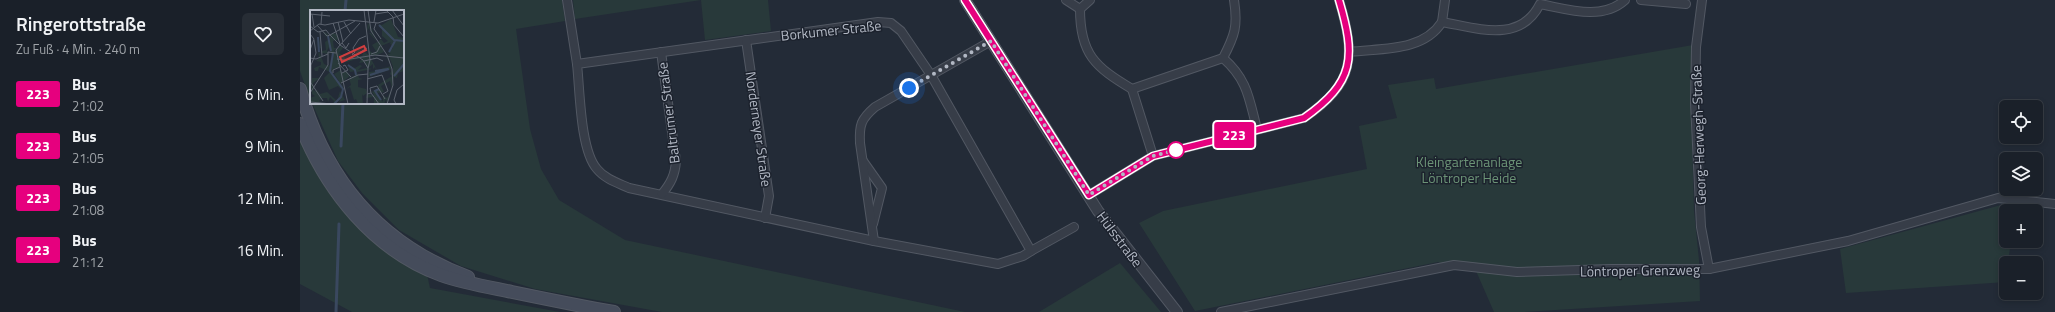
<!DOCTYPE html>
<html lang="de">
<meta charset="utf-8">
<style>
body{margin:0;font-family:"Titillium Web",sans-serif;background:#272d35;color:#f1f3f6;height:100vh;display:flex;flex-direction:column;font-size:15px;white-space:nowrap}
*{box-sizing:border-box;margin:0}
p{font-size:13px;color:#9fa3a8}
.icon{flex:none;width:22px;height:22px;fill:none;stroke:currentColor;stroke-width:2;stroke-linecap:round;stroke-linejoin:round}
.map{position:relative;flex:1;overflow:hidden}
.side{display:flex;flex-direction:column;background:#1a2029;width:300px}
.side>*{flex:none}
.badge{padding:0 8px;border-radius:3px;font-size:14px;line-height:26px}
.buttons{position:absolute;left:1699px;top:100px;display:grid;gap:8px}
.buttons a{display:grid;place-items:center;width:44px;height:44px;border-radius:6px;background:#1a2029;box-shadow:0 2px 6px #0003,0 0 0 1px #383e46;font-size:20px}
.you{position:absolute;width:20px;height:20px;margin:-10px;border:3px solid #fff;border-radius:50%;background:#1a73e8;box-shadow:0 0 0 6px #1a73e833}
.map>.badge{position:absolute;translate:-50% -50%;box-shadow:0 0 0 2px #fff}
.round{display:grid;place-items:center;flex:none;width:42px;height:42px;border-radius:6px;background:#272d35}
.headline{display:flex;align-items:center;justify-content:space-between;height:68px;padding:0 16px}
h1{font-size:19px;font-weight:600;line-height:30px}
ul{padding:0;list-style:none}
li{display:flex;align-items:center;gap:12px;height:52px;padding:0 16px}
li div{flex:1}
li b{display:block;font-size:15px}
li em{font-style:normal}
li .badge{min-width:44px;font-weight:700;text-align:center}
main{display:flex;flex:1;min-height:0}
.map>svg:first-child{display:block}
.green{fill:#28393a}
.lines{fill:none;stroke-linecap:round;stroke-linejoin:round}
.stream{stroke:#3a485f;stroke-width:3}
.minor-casing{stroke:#525863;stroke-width:10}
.tertiary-casing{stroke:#525863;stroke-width:12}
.secondary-casing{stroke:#525863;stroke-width:14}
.minor{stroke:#373d48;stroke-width:8}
.tertiary{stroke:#373d48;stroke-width:10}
.secondary{stroke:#454c5b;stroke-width:12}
.line-casing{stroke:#fff;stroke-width:9}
.line{stroke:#e6007e;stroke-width:6}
.walk{stroke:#b2b8c4;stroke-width:4;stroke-dasharray:0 7.2}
.stop-dot{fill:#fff;stroke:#e6007e;stroke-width:2}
.labels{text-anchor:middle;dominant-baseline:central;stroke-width:3;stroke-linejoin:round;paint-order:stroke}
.street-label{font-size:14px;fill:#b2b8c4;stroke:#1c222d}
.park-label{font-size:14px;fill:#6b9376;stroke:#1c222d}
.inset-river{fill:none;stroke:#3a485f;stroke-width:2}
.inset-road{fill:none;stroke:#5c636f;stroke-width:1}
.view{fill:#d13e3f;fill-opacity:0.15;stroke:#d13e3f;stroke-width:2}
.inset-edge{fill:none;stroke:#b2b8c4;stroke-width:2}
</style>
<main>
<section class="side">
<div class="headline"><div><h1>Ringerottstraße</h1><p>Zu Fuß · 4 Min. · 240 m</p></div><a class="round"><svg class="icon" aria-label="heart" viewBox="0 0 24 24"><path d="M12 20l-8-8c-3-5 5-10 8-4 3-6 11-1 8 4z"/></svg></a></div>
<ul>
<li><span class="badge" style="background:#e6007e;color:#fff">223</span><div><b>Bus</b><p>21:02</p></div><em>6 Min.</em></li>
<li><span class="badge" style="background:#e6007e;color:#fff">223</span><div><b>Bus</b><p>21:05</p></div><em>9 Min.</em></li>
<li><span class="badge" style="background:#e6007e;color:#fff">223</span><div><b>Bus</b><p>21:08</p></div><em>12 Min.</em></li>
<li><span class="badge" style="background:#e6007e;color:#fff">223</span><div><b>Bus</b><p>21:12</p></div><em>16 Min.</em></li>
</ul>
</section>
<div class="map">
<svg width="1755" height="312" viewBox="0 0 1755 312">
<rect width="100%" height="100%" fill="#232b37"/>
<!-- green -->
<g class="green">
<polygon points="0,0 262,0 265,21 216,29 230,129 241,169 259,200 325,240 665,312 362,312 235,289 161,266 99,230 62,193 38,161 12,103 103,103 103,11 11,11 11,102 0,71"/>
<polygon points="273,0 468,0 471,31 405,40 401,0 275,19"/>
<polygon points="1393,45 1391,106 1394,211 1399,260 1400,301 1224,312 1194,312 1176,271 1152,268 1138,262 895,311 839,223 863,211 1067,169 1059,126 1097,118 1088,85 1134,78 1136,89"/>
<polygon points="0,135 127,274 130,288 260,312 52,312 0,284"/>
<polygon points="1716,204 1715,211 1706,211 1706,241 1711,241 1708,263 1706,263 1706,282 1546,293 1540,249 1701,205"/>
<polygon points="820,263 861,312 739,312"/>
</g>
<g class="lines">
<!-- stream -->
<g class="stream">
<polyline points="45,11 46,0"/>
<polyline points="41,146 43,103"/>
<polyline points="36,312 39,224"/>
</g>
<defs>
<g id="minor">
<polyline points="267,0 277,64"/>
<polyline points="766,0 780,9"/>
<path d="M790 0 780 9C780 54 795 67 832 89L923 58C935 35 938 26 934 0"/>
<polyline points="1341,0 1386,4"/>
<polyline points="1402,0 1396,47 1395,103 1401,227 1409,269"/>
<path d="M578 22 591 23 601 31 631 75 731 251 723 256 698 264 574 241 329 188C318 183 305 179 297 169 280 150 280 90 277 64Z"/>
<polyline points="1142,22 1145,0"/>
<polyline points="446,40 469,196 465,218"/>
<path d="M361 52 376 161C375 175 371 183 362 194"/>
<path d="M1050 52C1081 48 1123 52 1142 22 1177 28 1220 44 1240 4 1267 9 1302 21 1325 0"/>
<path d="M923 58C948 80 949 99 957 129"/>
<polyline points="832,89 853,156"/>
<polyline points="563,161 582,188 573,224"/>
<path d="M789 195 853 156 1004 118C1055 83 1056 57 1039 0"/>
<path d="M574 241 560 143C559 125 561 119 575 107L691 41"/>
<polyline points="731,251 774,227"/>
<polyline points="921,312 1154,265 1217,272 1311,269 1409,269 1548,241 1698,198 1755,204"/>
</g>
<polyline id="tertiary" points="665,0 798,211 877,312"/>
<g id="secondary">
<path d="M0 89C25 179 79 244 168 277"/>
<path d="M0 124C26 190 73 250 141 275 164 283 188 287 212 292 246 299 280 306 314 312"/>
</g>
</defs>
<!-- minor casing -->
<use href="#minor" class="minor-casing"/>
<!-- tertiary casing -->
<use href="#tertiary" class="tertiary-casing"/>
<!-- secondary casing -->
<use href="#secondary" class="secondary-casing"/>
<!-- minor -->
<use href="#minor" class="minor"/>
<!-- tertiary -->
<use href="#tertiary" class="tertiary"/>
<!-- secondary -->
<use href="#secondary" class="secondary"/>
</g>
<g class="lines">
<defs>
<path id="line" d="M665 0 789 195 853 156 1004 118C1055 82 1056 57 1039 0"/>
</defs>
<!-- line casing -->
<use href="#line" class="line-casing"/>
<!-- line -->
<use href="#line" class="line"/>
<!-- walk -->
<polyline class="walk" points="609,88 691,41 789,195 853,156 880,149 876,150"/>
</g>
<!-- markers -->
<circle class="stop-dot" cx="876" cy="150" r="8"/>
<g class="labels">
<!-- street labels -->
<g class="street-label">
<text transform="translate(531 30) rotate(-6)">Borkumer Straße</text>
<text transform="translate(368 113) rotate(-97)">Baltrumer Straße</text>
<text transform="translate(459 129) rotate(82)">Norderneyer Straße</text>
<text transform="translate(1398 135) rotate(-92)">Georg-Herwegh-Straße</text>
<text transform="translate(820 239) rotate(53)">Hülsstraße</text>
<text transform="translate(1340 270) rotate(-1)">Löntroper Grenzweg</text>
</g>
<!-- park labels -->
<g class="park-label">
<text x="1169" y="161">Kleingartenanlage<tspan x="1169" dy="16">Löntroper Heide</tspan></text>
</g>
</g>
<!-- overview -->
<g transform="translate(10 10)">
<rect width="94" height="94" fill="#232b37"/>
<path d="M81 9 88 27 94 28V61L88 63 87 68 84 67 83 72V57L78 44H81L78 42 83 38 80 33 81 32 71 36 74 42 67 45 77 46 80 53 81 56 76 46 62 45 65 49 64 50 62 45H59L67 60 81 56 83 66V72L82 78 80 71 71 76 74 82 67 83 73 92V85L77 88 81 81 77 94 76 89 74 94H64V87L56 88 57 84 64 85 62 82 69 78 68 75 82 66 80 64 82 59 58 67 59 62 67 61 65 57 63 59V54L58 58 62 59 47 62 49 68 53 69 48 70V77L56 79 57 83 53 86 52 84 53 94H48L46 89 44 90 40 77 36 79 41 75 39 68 46 65V61L40 62 38 55 45 58 50 55 52 56 48 60 57 58 55 52 49 53 53 47 37 52 29 50 31 57 23 59 22 63 26 70 29 71 24 64 31 60 32 63 36 61 40 66 31 73 34 78V79L30 73 32 80 28 76 19 80 14 68 20 62 9 57 8 61H5L4 58 11 55V52L6 51 9 48 7 30 9 29 11 38 8 39 14 54 19 56 23 49 19 37 17 41 20 44 12 43V41L16 40 15 32 18 30V25L16 27 13 28 16 27 13 21 19 25V29L22 23 27 24 29 29 23 31 24 38H27L24 40 28 49 25 41 31 36 33 38 29 43 32 45 39 43 34 46 35 48 42 47 49 39 51 42 44 46H52L54 42 59 45 58 40 63 43 66 41 62 35 67 32 59 23H61L59 18 57 21 58 12 61 23 67 32H68L65 28 63 25 59 15V12L66 29 68 32 71 29 74 33 78 31 72 26V18L68 14 72 15ZM3 68H10L3 73 4 81 7 80 10 84 17 82 27 91 30 81 35 90 29 92 31 86 24 94H23L24 91 20 87 18 92 17 88H12L9 91 13 94H0V88L5 86 2 84V79L0 80 2 68H6Z" fill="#28393a"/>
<path class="inset-river" d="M69 15 84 30 94 31M18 26 21 41M8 27 9 42M79 42 85 31M23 43 20 61 33 79 31 87 24 94M38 55 45 60 46 65M65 61 78 59M60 65 79 59M84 66 94 54M69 79 65 81 71 90"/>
<path class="inset-road" d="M54 0 60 50 58 58M58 0 61 21 77 45 82 59 83 75 77 94M76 0 83 7 84 15 94 27M82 0 94 16M0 4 20 6M2 4 4 17M65 4 78 2M28 12 33 32M34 12 41 24M64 12 66 0M23 13 30 34M50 13 30 35 53 50 58 58 57 94M66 13 64 19 71 29M11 14 12 2M7 15 17 26M0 16 8 22 16 20 20 25 45 11M0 21 9 14 15 15 39 10 68 13 94 4M10 22 12 46M0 24 4 29 0 40M17 26 20 25 30 35 26 40M4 30 6 43 1 55V73L13 91M32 33 36 38 39 33M26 40 30 57M61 44 67 42 70 36M42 45 45 42 43 38 49 29 56 26M44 46 57 38M0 48 6 49 18 44M27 49 34 50 65 45 94 48M54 51 67 48 73 51M28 53 41 67M23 63V60L30 57 38 94M32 63 38 60 35 55 33 56M57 69 72 65 78 81 73 84M31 73 48 65 58 64M0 83 18 55V42L26 43M61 83 60 78 67 76 75 89M57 84 61 83 69 94M0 92 22 94M86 94 84 90 87 80 94 74"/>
<path class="view" d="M54 36 56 40 32 52 30 47Z"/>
<rect width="94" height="94" class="inset-edge"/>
</g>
</svg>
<div class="buttons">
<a><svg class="icon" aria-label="locate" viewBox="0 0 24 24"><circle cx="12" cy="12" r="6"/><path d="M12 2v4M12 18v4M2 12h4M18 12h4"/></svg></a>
<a><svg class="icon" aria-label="layers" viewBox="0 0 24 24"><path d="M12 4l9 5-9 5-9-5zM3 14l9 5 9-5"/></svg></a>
<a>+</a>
<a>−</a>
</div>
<div class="you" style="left:609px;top:88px"></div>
<b class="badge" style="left:934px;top:135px;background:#e6007e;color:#fff">223</b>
</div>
</main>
